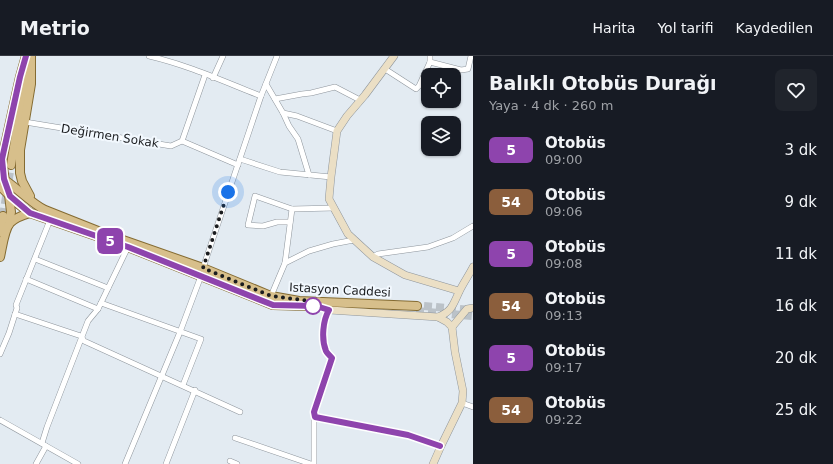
<!DOCTYPE html>
<html lang="tr">
<meta charset="utf-8">
<style>
body{margin:0;font-family:"DejaVu Sans",sans-serif;background:#20242c;color:#f1f3f6;height:100vh;display:flex;flex-direction:column;font-size:15px;white-space:nowrap}
*{box-sizing:border-box;margin:0}
p{font-size:13px;color:#9ea1a6}
.icon{flex:none;width:22px;height:22px;fill:none;stroke:currentColor;stroke-width:2;stroke-linecap:round;stroke-linejoin:round}
.map{position:relative;flex:1;overflow:hidden}
.details{display:flex;flex-direction:column;background:#171b24;width:360px}
.details>*{flex:none}
.badge{padding:0 8px;border-radius:6px;font-size:14px;line-height:26px}
.tools{position:absolute;left:421px;top:12px;display:grid;gap:8px}
.tools a{display:grid;place-items:center;width:40px;height:40px;border-radius:8px;background:#171b24;box-shadow:0 1px 3px #0004;font-size:20px}
.you{position:absolute;width:20px;height:20px;margin:-10px;border:3px solid #fff;border-radius:50%;background:#1a73e8;box-shadow:0 0 0 6px #1a73e833}
.map>.badge{position:absolute;translate:-50% -50%;box-shadow:0 0 0 2px #fff}
.round{display:grid;place-items:center;flex:none;width:42px;height:42px;border-radius:8px;background:#20242c}
.summary{display:flex;align-items:center;justify-content:space-between;height:68px;padding:0 16px}
h1{font-size:19px;font-weight:600;line-height:30px}
ul{padding:0;list-style:none}
li{display:flex;align-items:center;gap:12px;height:52px;padding:0 16px}
li div{flex:1}
li b{display:block;font-size:15px}
li em{font-style:normal}
li .badge{min-width:44px;font-weight:700;text-align:center}
header{display:flex;align-items:center;gap:24px;box-sizing:border-box;height:56px;padding:0 20px;background:#171b24;border-bottom:1px solid #363941}
header strong{font-size:19px}
nav{display:flex;gap:22px;margin-inline-start:auto;font-size:14px}
main{display:flex;flex:1;min-height:0}
.map>svg:first-child{display:block}
.lines{fill:none;stroke-linecap:round;stroke-linejoin:round}
.primary-tunnel{stroke:#bbc2c8;stroke-width:8;stroke-dasharray:8 4;stroke-linecap:butt}
.street-casing{stroke:#8e959c;stroke-width:6}
.secondary-casing{stroke:#8e959c;stroke-width:8}
.primary-casing{stroke:#846b32;stroke-width:10}
.street{stroke:#fff;stroke-width:5}
.secondary{stroke:#ebdfc5;stroke-width:7}
.primary{stroke:#d7bf8b;stroke-width:8}
.line-casing{stroke:#fff;stroke-width:9}
.line{stroke:#8e44ad;stroke-width:6}
.walk{stroke:#1a1c1f;stroke-width:4;stroke-dasharray:0 7.2}
.stop-dot{fill:#fff;stroke:#8e44ad;stroke-width:2}
.labels{text-anchor:middle;dominant-baseline:central;stroke-width:4;stroke-linejoin:round;paint-order:stroke}
.street-label{font-size:12px;fill:#1a1c1f;stroke:#f2f8fe}
</style>
<header>
<strong>Metrio</strong>
<nav><a>Harita</a><a>Yol tarifi</a><a>Kaydedilen</a></nav>
</header>
<main>
<div class="map">
<svg width="473" height="408" viewBox="0 0 473 408">
<rect width="100%" height="100%" fill="#e3ebf2"/>
<g class="lines">
<!-- primary-tunnel -->
<g class="primary-tunnel">
<polyline points="3,160 11,109"/>
<polyline points="424,250 472,254"/>
<polyline points="416,255 473,260"/>
</g>
<defs>
<g id="street">
<path d="M149 0C188 9 225 26 261 40"/>
<polyline points="430,0 430,6 461,14 468,13 471,0"/>
<polyline points="385,13 416,33 419,30 430,6"/>
<polyline points="213,22 223,0"/>
<polyline points="266,28 283,57 289,70 298,83 309,119"/>
<polyline points="275,43 302,38 311,37 335,31 360,44"/>
<polyline points="283,57 297,60 337,75"/>
<polyline points="25,66 171,90 182,85 238,109"/>
<polyline points="182,85 205,19"/>
<polyline points="240,103 280,116 331,121"/>
<polyline points="290,166 277,166 263,170 248,169 255,140 292,153 334,152"/>
<polyline points="373,201 378,198 428,191 453,182 473,170"/>
<polyline points="35,203 108,232"/>
<polyline points="285,207 309,195 333,188 354,184"/>
<polyline points="203,212 261,40 277,0"/>
<polyline points="26,223 98,253"/>
<polyline points="271,240 285,207 292,153"/>
<polyline points="101,247 201,283 183,329"/>
<polyline points="15,258 81,280 84,285 240,356"/>
<polyline points="0,298 9,277 17,252 16,249 50,164"/>
<polyline points="462,347 473,351"/>
<polyline points="315,361 408,379 441,390"/>
<polyline points="0,364 78,408"/>
<polyline points="235,382 311,408"/>
<polyline points="42,387 47,371 88,265 98,253 128,191"/>
<polyline points="230,405 237,408"/>
<polyline points="36,408 46,390"/>
<polyline points="125,408 180,276 201,220"/>
<polyline points="166,408 195,334"/>
<path d="M314 408V356L332 302C330 300 327 297 326 295 321 283 323 264 329 254"/>
</g>
<g id="secondary">
<polyline points="394,0 365,39 347,60 337,75 331,121 329,143 348,178 373,201 405,219 459,235"/>
<polyline points="316,250 329,254 438,261 447,266 452,271"/>
<path d="M438 261C453 255 453 248 460 234 464 226 469 219 473 211"/>
<polyline points="452,271 467,253 473,252"/>
<polyline points="433,408 441,390 462,347 463,335 455,296 452,271"/>
</g>
<g id="primary">
<polyline points="11,109 27,12"/>
<path d="M0 121C16 130 29 146 45 154L103 177 203 212 271 240 299 245 417 250"/>
<polyline points="5,126 2,103 20,21 26,0"/>
<polyline points="0,130 17,147 30,157 128,191 273,249 309,250"/>
<polyline points="30,140 22,125 20,117 20,94 31,28 31,0"/>
<polyline points="9,168 11,156 9,139"/>
<polyline points="0,176 3,160"/>
<path d="M0 201C2 193 4 174 10 167 15 162 23 159 30 157"/>
</g>
</defs>
<!-- street casing -->
<use href="#street" class="street-casing"/>
<!-- secondary casing -->
<use href="#secondary" class="secondary-casing"/>
<!-- primary casing -->
<use href="#primary" class="primary-casing"/>
<!-- street -->
<use href="#street" class="street"/>
<!-- secondary -->
<use href="#secondary" class="secondary"/>
<!-- primary -->
<use href="#primary" class="primary"/>
</g>
<g class="lines">
<defs>
<path id="line" d="M26 0 20 21 2 103 4 123 10 140 30 157 128 191 273 249 316 250 329 254C323 264 321 283 326 295 327 297 330 300 332 302L314 356 315 361 408 379 440 390"/>
</defs>
<!-- line casing -->
<use href="#line" class="line-casing"/>
<!-- line -->
<use href="#line" class="line"/>
<!-- walk -->
<polyline class="walk" points="228,136 203,212 271,240 310,245 313,250"/>
</g>
<!-- markers -->
<circle class="stop-dot" cx="313" cy="250" r="8"/>
<g class="labels">
<!-- street labels -->
<g class="street-label">
<text transform="translate(110 80) rotate(9)">Değirmen Sokak</text>
<text transform="translate(340 234) rotate(3)">Istasyon Caddesi</text>
</g>
</g>
</svg>
<div class="tools">
<a><svg class="icon" aria-label="locate" viewBox="0 0 24 24"><circle cx="12" cy="12" r="6"/><path d="M12 2v4M12 18v4M2 12h4M18 12h4"/></svg></a>
<a><svg class="icon" aria-label="layers" viewBox="0 0 24 24"><path d="M12 4l9 5-9 5-9-5zM3 14l9 5 9-5"/></svg></a>
</div>
<div class="you" style="left:228px;top:136px"></div>
<b class="badge" style="left:110px;top:185px;background:#8e44ad;color:#fff">5</b>
</div>
<section class="details">
<div class="summary"><div><h1>Balıklı Otobüs Durağı</h1><p>Yaya · 4 dk · 260 m</p></div><a class="round"><svg class="icon" aria-label="heart" viewBox="0 0 24 24"><path d="M12 20l-8-8c-3-5 5-10 8-4 3-6 11-1 8 4z"/></svg></a></div>
<ul>
<li><span class="badge" style="background:#8e44ad;color:#fff">5</span><div><b>Otobüs</b><p>09:00</p></div><em>3 dk</em></li>
<li><span class="badge" style="background:#8b5e3c;color:#fff">54</span><div><b>Otobüs</b><p>09:06</p></div><em>9 dk</em></li>
<li><span class="badge" style="background:#8e44ad;color:#fff">5</span><div><b>Otobüs</b><p>09:08</p></div><em>11 dk</em></li>
<li><span class="badge" style="background:#8b5e3c;color:#fff">54</span><div><b>Otobüs</b><p>09:13</p></div><em>16 dk</em></li>
<li><span class="badge" style="background:#8e44ad;color:#fff">5</span><div><b>Otobüs</b><p>09:17</p></div><em>20 dk</em></li>
<li><span class="badge" style="background:#8b5e3c;color:#fff">54</span><div><b>Otobüs</b><p>09:22</p></div><em>25 dk</em></li>
</ul>
</section>
</main>
